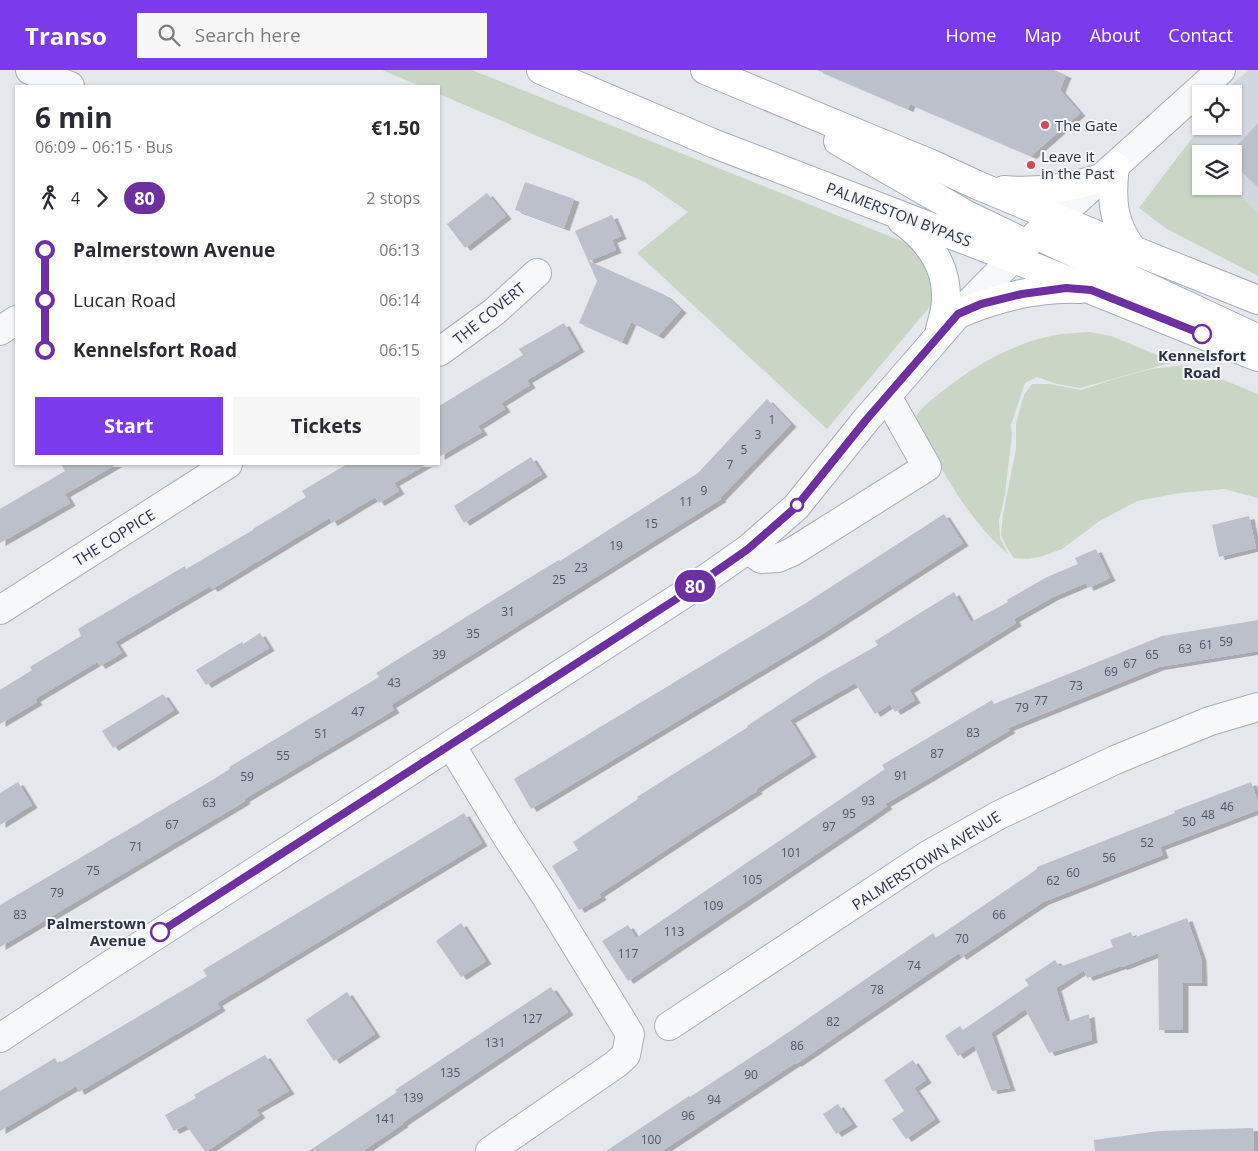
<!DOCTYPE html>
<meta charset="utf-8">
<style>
body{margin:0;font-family:"Open Sans",sans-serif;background:#f7f7f7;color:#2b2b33;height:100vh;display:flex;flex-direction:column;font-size:19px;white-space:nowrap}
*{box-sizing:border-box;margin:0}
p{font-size:16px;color:#7c7c81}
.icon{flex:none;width:28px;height:28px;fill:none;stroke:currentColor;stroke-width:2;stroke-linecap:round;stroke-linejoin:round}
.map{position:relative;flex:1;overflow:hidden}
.side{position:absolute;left:15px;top:15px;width:425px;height:380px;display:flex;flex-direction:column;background:#fff;border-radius:0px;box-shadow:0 1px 4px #0004}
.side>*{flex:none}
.badge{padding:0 10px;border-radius:16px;font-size:18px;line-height:32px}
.tools{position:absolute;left:1192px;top:15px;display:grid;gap:10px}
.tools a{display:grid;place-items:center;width:50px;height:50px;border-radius:0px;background:#fff;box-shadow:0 1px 4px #0004;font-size:25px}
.map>.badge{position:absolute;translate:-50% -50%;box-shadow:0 0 0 2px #fff}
.legs{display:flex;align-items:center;gap:8px;height:55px;padding:0 20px;font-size:16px}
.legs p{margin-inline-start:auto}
.summary{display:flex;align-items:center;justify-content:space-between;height:85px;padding:0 20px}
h1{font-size:28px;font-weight:700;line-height:38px}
.button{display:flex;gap:10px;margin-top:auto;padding:10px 20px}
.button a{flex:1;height:58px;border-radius:0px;background:#7c3aed;color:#fff;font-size:20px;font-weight:700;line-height:58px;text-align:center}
.button a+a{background:#f7f7f7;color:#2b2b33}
ul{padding:0 20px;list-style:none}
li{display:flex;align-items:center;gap:18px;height:50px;font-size:19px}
li i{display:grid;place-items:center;width:8px;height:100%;margin:0 6px;background:currentColor}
li i::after{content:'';width:12px;height:12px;margin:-6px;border:4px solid;border-radius:50%;background:#fff}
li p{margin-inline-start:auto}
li:first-child i{background:linear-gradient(#0000 50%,currentColor 0)}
li:last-child i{background:linear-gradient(currentColor 50%,#0000 0)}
header{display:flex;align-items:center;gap:30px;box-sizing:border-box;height:70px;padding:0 25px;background:#7c3aed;color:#fff}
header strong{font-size:24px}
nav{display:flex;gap:28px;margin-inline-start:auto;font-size:18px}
.search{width:350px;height:45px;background:#f7f7f7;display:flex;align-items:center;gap:12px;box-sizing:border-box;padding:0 18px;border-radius:0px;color:#7c7c81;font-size:19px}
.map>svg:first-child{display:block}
.built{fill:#d2d6de}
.green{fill:#c9d6c5}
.building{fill:#bbc0ca;filter:url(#shadow)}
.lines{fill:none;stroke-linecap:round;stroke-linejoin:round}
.minor-casing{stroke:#a9aeb7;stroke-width:30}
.major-casing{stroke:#a3abb8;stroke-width:30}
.minor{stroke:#f7f8fa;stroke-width:28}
.major{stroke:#fff;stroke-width:28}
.line-1-casing{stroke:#fff;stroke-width:11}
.line-1{stroke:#6c30a1;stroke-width:8}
.poi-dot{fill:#d1495b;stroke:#f4f6f9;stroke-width:2}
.stop-1-dot{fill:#fff;stroke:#6c30a1;stroke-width:2.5}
.labels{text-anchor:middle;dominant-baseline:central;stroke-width:4;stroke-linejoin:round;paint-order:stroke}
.number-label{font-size:12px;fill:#4f5766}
.poi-label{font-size:15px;fill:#2b3445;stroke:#f4f6f9;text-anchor:start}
.street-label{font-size:15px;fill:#2b3445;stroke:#f4f6f9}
.stop-label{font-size:15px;font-weight:bold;fill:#2b3445;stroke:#f4f6f9}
</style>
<header>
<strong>Transo</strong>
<div class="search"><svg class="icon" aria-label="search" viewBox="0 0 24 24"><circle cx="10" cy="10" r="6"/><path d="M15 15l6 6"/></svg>Search here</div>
<nav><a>Home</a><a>Map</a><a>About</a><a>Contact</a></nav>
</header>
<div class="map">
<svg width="1258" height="1081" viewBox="0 0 1258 1081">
<defs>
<filter id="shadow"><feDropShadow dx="5.5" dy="3" stdDeviation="0" flood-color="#0004"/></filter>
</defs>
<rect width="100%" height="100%" fill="#e4e7ec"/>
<!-- built -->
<polygon class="built" points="1249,0 1258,0 1258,143 1232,116 1234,116 1234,84 1204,84 1192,68 1203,56 1234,56 1234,24 1227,24 1231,15"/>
<!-- green -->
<g class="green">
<polygon points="382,0 472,0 904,172 932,194 938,227 827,359 637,183 688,142 645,112 439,24 439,16 420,16"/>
<polygon points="1192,68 1204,84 1201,84 1201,116 1232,116 1258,143 1258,206 1167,159 1139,138"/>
<path d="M1089 262 1111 266 1174 292 1080 318 1057 314 1037 307 1025 313 1011 355 1012 365 1005 424 999 451 1000 468 1008 484C966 448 940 397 915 349 921 336 934 328 945 319 977 294 1014 273 1055 265 1066 263 1078 263 1089 262Z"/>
<polygon points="1187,295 1258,324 1258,428 1224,419 1179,423 1137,431 1098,452 1062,479 1043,486 1028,489 1014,488 1007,478 1001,465 1003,445 1016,379 1016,353 1024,325 1032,314 1050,314 1081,320 1114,309 1151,299"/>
</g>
<!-- building -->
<g class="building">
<polygon points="817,0 1054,0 1066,5 1060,20 1080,43 1031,86 910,34 908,39"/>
<polygon points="1258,53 1258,117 1234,95 1234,79"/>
<polygon points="525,112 574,129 564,158 515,140"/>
<polygon points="487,123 506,146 465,178 447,154"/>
<polygon points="612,145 621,166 612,170 616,180 589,191 665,225 681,240 658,266 631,252 622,272 579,253 597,211 575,161"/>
<polygon points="564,253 579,279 527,310 530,315 501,333 505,339 478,356 482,362 439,387 439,336 523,285 519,279"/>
<polygon points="767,329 791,354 720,428 721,429 391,635 394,640 244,729 245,731 0,877 0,835 209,712 230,699 229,697 379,607 376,603 542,500 559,490 560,491 698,403"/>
<polygon points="531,387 542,404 464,453 454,436"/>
<polygon points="61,394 117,394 65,424 70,433 0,473 0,439 65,401"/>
<polygon points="347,394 427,394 394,413 399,421 379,433 375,427 332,453 329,448 212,519 210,516 115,572 122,583 100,596 97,592 35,629 37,632 0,654 0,620 32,600 30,597 81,566 78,559 185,496 186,499 253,460 253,459 306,427 302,421"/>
<polygon points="944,444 963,473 819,566 531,739 514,709 806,533"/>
<polygon points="1249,446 1256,478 1219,487 1212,455"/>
<polygon points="1096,479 1110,508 1088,518 1086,513 1053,527 1014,549 1016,553 909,620 915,630 895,642 890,634 875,644 855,613 790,650 811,684 756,719 757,721 738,733 699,758 599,824 601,827 579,840 552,796 578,780 573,772 638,729 637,727 748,657 747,656 818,609 878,575 875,571 954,522 971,552 1008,532 1007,530 1047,507 1078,494 1075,488"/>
<polygon points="1258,550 1258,581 1159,597 1008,658 1010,660 885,734 887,736 867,750 628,911 602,871 628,855 636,868 885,699 882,695 992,630 994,634 1162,566"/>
<polygon points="260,563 269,578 206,615 196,600 242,572 243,574"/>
<polygon points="163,624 174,640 113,678 102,661"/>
<polygon points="18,712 32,735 0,755 0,723"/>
<polygon points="1251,712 1258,732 1258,740 1160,777 1163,785 1043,832 961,887 959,883 796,994 795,993 662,1081 606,1081 689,1026 690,1027 771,974 933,863 936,868 1037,799 1037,797 1175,743 1174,741"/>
<polygon points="464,743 482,773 217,933 220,938 202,949 79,1022 76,1016 0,1061 0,1021 55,988 58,994 207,906 203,900"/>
<polygon points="1187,848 1201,888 1202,913 1183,913 1183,960 1159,960 1158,883 1122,897 1121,896 1087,908 1084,900 1056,918 1066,952 1089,944 1092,970 1049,983 1025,939 991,963 1010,1018 992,1021 974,975 958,986 945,966 960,956 963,960 1029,915 1025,910 1055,890 1060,897 1113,877 1110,870 1131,862 1133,868"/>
<polygon points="461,853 486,891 461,907 436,871"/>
<polygon points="551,917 568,942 402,1053 403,1054 363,1081 309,1081 397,1022 395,1020"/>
<polygon points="347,922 375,964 334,991 306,950"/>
<polygon points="265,985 289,1021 256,1040 260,1045 207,1081 205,1081 186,1055 174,1061 165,1045 196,1028 194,1025"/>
<polygon points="913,990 926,1010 914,1018 935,1049 906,1069 892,1049 904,1041 884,1010"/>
<polygon points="838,1034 852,1054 836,1064 823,1044"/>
<polygon points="1253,1058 1254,1081 1095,1081 1094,1070 1159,1061"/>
</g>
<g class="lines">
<defs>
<g id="minor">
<polyline points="30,0 70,16"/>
<polyline points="0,261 16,250"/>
<polyline points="439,282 494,242 537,203"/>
<polyline points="748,479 761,489 778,488 792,482 927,397 887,326"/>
<polyline points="0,540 228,394"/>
<polyline points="451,675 507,767 545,825 630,964 626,985 616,994 490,1081"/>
<polyline points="669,956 928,785 999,745 1115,690 1210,651 1258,637"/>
<polyline points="0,968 104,899 681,526 748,479 796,437 866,350 958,244 1036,165 1057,148 1221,0"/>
</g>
<g id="major">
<polyline points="541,0 715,74 1012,188 1258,287"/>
<polyline points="705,0 929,93 977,115 1133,180 1258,230"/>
<polyline points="838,71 965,144 1027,174"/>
<path d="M1115 96C1111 129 1112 153 1133 180"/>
<path d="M1004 120C1038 123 1069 118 1101 108"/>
<path d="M902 151C927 169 946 194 946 226 947 239 941 253 939 265"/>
<polyline points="1036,165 1250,265"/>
<path d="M958 244C996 228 1038 217 1080 219"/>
</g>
</defs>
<!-- minor casing -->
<use href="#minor" class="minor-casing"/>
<!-- major casing -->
<use href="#major" class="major-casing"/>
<!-- minor -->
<use href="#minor" class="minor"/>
<!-- major -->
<use href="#major" class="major"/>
</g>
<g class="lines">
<defs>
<polyline id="line-1" points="160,862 681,526 748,479 796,437 866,350 958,244 981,234 1022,224 1066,218 1091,220 1202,264"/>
</defs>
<!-- line-1 casing -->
<use href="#line-1" class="line-1-casing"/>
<!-- line-1 -->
<use href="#line-1" class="line-1"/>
</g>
<!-- markers -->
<g class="poi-dot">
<circle cx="1045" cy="55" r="5"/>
<circle cx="1031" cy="95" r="5"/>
</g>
<g class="stop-1-dot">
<circle cx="1202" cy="264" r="9"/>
<circle cx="797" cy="435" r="6"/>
<circle cx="160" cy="862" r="9"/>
</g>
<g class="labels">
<!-- number labels -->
<g class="number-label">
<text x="772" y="349">1</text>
<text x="758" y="364">3</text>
<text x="744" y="379">5</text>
<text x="730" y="394">7</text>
<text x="704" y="420">9</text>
<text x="686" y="431">11</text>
<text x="651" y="453">15</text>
<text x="616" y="475">19</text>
<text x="581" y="497">23</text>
<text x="559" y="509">25</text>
<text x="508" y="541">31</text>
<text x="473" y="563">35</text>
<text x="1226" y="571">59</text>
<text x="1206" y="574">61</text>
<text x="1185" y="578">63</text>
<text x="439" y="584">39</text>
<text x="1152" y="584">65</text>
<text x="1130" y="593">67</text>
<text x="1111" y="601">69</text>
<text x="394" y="612">43</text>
<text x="1076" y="615">73</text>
<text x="1041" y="630">77</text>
<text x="1022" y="637">79</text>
<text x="358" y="641">47</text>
<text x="973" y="662">83</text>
<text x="321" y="663">51</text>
<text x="937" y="683">87</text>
<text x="283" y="685">55</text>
<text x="901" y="705">91</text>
<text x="247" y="706">59</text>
<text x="868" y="730">93</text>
<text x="209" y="732">63</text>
<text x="1227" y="736">46</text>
<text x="849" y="743">95</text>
<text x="1208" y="744">48</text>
<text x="1189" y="751">50</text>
<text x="172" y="754">67</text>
<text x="829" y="756">97</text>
<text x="1147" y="772">52</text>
<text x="136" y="776">71</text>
<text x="791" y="782">101</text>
<text x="1109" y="787">56</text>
<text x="93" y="800">75</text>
<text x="1073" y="802">60</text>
<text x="752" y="809">105</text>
<text x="1053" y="810">62</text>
<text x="57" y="822">79</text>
<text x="713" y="835">109</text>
<text x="20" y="844">83</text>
<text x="999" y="844">66</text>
<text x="674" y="861">113</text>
<text x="962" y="868">70</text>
<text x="628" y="883">117</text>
<text x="914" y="895">74</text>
<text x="877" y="919">78</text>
<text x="532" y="948">127</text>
<text x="833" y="951">82</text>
<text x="495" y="972">131</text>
<text x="797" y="975">86</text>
<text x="450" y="1002">135</text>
<text x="751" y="1004">90</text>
<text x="413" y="1027">139</text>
<text x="714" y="1029">94</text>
<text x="688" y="1045">96</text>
<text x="385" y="1048">141</text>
<text x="651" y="1069">100</text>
</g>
<!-- poi labels -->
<g class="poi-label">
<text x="1055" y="55">The Gate</text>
<text x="1041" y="86">Leave it<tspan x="1041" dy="17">in the Past</tspan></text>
</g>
<!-- street labels -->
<g class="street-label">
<text transform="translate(899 144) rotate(21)">PALMERSTON BYPASS</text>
<text transform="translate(489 243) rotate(-39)">THE COVERT</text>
<text transform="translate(114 467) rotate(-32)">THE COPPICE</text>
<text transform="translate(926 790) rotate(-32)">PALMERSTOWN AVENUE</text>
</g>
<!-- stop labels -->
<g class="stop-label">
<text x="1202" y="285">Kennelsfort<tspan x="1202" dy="17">Road</tspan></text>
<text x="146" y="853" text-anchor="end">Palmerstown<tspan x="146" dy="17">Avenue</tspan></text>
</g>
</g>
</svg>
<div class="tools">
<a><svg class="icon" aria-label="locate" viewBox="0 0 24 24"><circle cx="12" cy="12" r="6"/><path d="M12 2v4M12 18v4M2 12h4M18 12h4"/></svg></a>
<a><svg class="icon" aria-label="layers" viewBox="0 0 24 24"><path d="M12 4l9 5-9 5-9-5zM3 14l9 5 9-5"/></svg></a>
</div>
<b class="badge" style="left:695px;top:516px;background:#6c30a1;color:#fff">80</b>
<section class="side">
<div class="summary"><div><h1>6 min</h1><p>06:09 – 06:15 · Bus</p></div><b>€1.50</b></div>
<div class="legs"><svg class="icon" aria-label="walk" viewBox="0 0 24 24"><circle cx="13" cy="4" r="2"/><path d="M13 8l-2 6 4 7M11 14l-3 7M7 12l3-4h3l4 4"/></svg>4<svg class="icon" aria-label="forward" viewBox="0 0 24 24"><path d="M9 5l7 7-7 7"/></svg><b class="badge" style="background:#6c30a1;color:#fff">80</b><p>2 stops</p></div>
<ul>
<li><i style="color:#6c30a1"></i><b>Palmerstown Avenue</b><p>06:13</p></li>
<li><i style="color:#6c30a1"></i><span>Lucan Road</span><p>06:14</p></li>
<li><i style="color:#6c30a1"></i><b>Kennelsfort Road</b><p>06:15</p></li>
</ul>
<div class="button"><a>Start</a><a>Tickets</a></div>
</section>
</div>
